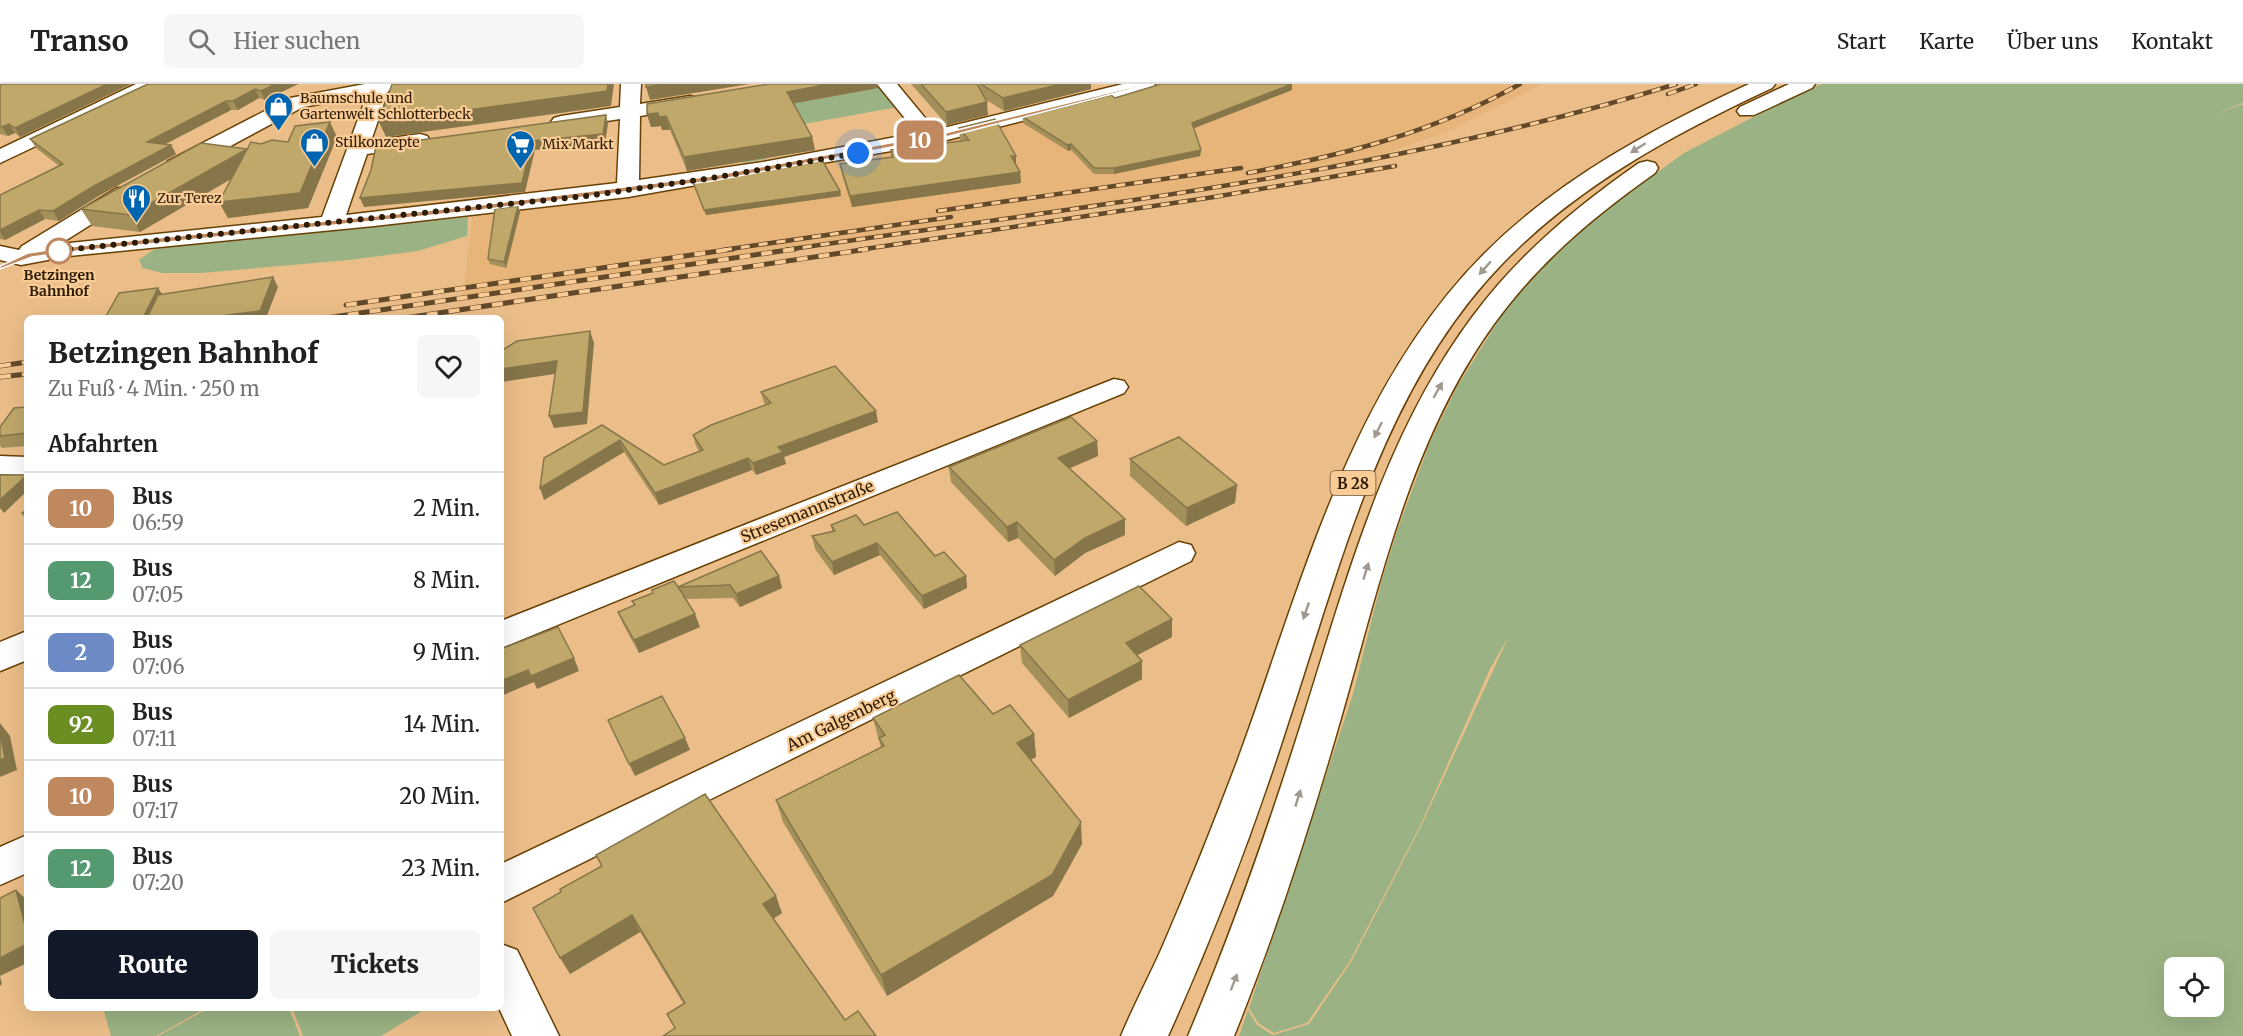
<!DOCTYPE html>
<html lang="de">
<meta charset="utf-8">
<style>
body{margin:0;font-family:Merriweather,serif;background:#f6f6f6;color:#202124;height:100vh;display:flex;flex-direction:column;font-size:22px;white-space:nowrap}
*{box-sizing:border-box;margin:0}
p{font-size:20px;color:#757577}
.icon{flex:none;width:33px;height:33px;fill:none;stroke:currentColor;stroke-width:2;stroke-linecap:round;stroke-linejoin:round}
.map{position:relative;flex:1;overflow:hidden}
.panel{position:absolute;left:24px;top:231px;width:480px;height:696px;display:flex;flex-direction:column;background:#fff;border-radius:9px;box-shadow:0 6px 24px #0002}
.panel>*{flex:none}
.badge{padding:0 12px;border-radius:9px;font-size:21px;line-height:39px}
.fabs{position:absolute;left:2164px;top:873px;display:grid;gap:12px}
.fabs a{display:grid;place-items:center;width:60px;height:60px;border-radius:9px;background:#fff;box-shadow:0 6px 24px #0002;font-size:30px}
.you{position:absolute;width:30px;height:30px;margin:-15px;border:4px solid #fff;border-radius:50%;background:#1a73e8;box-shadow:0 0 0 9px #1a73e833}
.map>.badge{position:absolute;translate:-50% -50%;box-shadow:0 0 0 3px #fff}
h2{padding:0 24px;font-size:22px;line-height:54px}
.round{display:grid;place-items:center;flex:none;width:63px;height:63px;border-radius:9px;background:#f6f6f6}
.overview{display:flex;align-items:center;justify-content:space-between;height:102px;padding:0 24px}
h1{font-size:28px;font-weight:800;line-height:45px}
.cta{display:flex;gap:12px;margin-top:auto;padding:12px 24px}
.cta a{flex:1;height:69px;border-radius:9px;background:#111827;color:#fff;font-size:24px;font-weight:800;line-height:69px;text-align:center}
.cta a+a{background:#f6f6f6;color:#202124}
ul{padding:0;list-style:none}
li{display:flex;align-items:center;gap:18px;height:72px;padding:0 24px;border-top:2px solid #e0e0e0}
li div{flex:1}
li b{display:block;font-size:22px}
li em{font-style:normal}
li .badge{min-width:66px;font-weight:700;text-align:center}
header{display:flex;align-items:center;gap:36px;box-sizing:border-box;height:84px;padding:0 30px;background:#fff;border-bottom:2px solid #e0e0e0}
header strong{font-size:28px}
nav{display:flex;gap:33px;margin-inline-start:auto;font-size:21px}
.search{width:420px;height:54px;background:#f6f6f6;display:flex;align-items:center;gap:15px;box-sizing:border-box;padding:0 21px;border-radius:9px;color:#757577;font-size:22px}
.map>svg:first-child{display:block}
.built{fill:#e7b579}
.green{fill:#9bb384;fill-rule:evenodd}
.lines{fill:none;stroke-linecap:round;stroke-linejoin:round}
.minor-casing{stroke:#684104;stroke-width:3}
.trunk-casing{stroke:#684104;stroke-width:3}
.minor{fill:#fff;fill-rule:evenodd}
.trunk{fill:#fff;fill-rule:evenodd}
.rail-far1-casing{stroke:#62492a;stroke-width:4.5}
.rail-casing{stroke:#62492a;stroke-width:5}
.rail-far1{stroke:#f9cb95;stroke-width:3;stroke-dasharray:9;stroke-linecap:butt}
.rail{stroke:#f9cb95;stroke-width:4;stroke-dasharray:11;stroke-linecap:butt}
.wall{fill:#a4905a}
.shaded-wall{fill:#86764a}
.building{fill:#bfa869;stroke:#86764a;stroke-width:1.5}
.oneway{fill:#a0998f}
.line{fill:#bf885f;stroke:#fff;stroke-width:1.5}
.walk{stroke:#2d1c06;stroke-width:6;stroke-dasharray:0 10.8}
.stop-dot{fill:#fff;stroke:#bf885f;stroke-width:3}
.labels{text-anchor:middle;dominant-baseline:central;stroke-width:4.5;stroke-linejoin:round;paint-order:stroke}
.far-poi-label{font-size:14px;fill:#2d1c06;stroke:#f9cb95;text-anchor:start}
.far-stop-label{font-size:14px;font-weight:bold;fill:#2d1c06;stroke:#f9cb95}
.shield{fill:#f9cb95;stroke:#6a5031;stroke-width:1.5}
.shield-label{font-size:15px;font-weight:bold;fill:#2d1c06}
.street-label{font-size:16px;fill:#2d1c06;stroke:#f9cb95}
</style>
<header>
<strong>Transo</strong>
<div class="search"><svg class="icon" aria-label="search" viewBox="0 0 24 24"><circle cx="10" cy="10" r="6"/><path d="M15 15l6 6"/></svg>Hier suchen</div>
<nav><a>Start</a><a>Karte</a><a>Über uns</a><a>Kontakt</a></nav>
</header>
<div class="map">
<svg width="2243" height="952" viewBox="0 0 2243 952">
<rect width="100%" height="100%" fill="#ebbe89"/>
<!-- built -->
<polygon class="built" points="1145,0 1542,0 1454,45 1358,80 463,214 473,124 750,88"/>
<!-- green -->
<g class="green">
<path d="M1822 0H2243V19L2215 30 2243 20V952H1239L1248 926 1257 941 1273 951 1309 940 1351 878 1422 740 1509 552 1490 585 1421 740 1350 877 1307 939 1274 949 1258 939 1249 924 1353 610 1382 495 1398 444 1430 358 1458 301 1507 223 1563 162 1596 133 1684 69 1799 9ZM2175 884H2214V922H2175Z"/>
<polygon points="888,2 904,22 753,49 767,75 743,79 718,31"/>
<polygon points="468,133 467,152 418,167 349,176 201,189 162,189 143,184 139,176 153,166 171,162"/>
<polygon points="103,924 206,924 156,952 111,952"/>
<polygon points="209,924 289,924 300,952 158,952"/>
<polygon points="292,924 427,924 381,952 303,952"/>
</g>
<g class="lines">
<defs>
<g id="minor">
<polygon points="136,0 161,0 158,4 0,79 0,65"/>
<polygon points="365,0 407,0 404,4 388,7 371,57 420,50 427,52 430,56 427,60 420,62 367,70 346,131 617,99 620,35 561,44 554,42 551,38 554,34 561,32 620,23 621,0 641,0 640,20 690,12 697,14 700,18 697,22 690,24 640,32 639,96 763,78 917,49 877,0 897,0 935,46 1123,0 1155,0 1152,4 931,60 628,113 374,142 69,172 21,181 0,176 0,162 19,166 22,162 117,104 133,104 136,109 133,114 60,160 322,133 367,11 303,23 184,87 168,87 165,82 168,77 290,14"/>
<polygon points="1114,295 1124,297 1128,303 1124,309 501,564 501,537"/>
<polygon points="0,372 27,373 27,391 0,390"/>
<polygon points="1179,458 1191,461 1195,469 1191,477 501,819 501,780"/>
<polygon points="27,547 27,576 0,587 0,558"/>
<polygon points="27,751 27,789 0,801 0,763"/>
<polygon points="501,860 517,866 559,952 512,952 499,924 501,924"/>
</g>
<g id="trunk">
<path d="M1749 0H1775L1772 4C1674 50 1578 101 1502 180 1382 304 1341 480 1288 639 1254 746 1214 850 1168 952H1121C1133 923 1148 895 1161 866 1188 804 1213 741 1237 678 1302 502 1348 306 1485 169 1560 94 1654 44 1749 0Z"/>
<polygon points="1789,0 1815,0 1812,4 1754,31 1740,31 1737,27 1740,23"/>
<path d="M1647 77 1655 79 1658 84 1655 89C1594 132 1538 179 1494 240 1410 356 1380 499 1341 634 1310 742 1276 848 1234 952H1188C1232 848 1269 742 1303 634 1347 495 1384 351 1473 232 1519 170 1576 123 1639 79Z"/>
</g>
</defs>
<!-- minor casing -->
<use href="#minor" class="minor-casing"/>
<!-- trunk casing -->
<use href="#trunk" class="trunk-casing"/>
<!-- minor -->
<use href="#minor" class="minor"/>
<!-- trunk -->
<use href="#trunk" class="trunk"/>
<defs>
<g id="rail-far1">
<polyline points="1668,10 1696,0"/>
<path d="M1248 89C1344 71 1435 48 1520 0"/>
<polyline points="938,127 1241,84"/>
<polyline points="723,166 951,133"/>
<path d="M785 166C1084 122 1386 90 1676 0"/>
<polyline points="858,166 1214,113 1395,82"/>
</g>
<g id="rail">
<polyline points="346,221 733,165"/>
<polyline points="326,234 795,165"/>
<polyline points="405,234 868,165"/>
<polyline points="0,282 27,278"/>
<polyline points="0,293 27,290"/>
</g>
</defs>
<!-- rail-far1 casing -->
<use href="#rail-far1" class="rail-far1-casing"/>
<!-- rail casing -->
<use href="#rail" class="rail-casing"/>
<!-- rail-far1 -->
<use href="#rail-far1" class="rail-far1"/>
<!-- rail -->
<use href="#rail" class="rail"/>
</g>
<!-- wall -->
<g class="wall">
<polygon points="0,0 131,0 20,53 15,49 8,52 0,50"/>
<polygon points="148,0 298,0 265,16 259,14 238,26 231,26 165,60 171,61 176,70 100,111 59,137 45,135 5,156 0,155 0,111 59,82 36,64 30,55"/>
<polygon points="911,0 1091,0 1091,5 1004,27 985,15 988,31 947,41"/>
<polygon points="878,4 793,20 812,53 815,66 687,87 670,46 662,46 661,42 651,43 647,30"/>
<polygon points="1292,6 1194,44 1201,66 1200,72 1114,90 1094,90 1071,66 1068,67 1023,39 1023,33 1115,14"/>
<polygon points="959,44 1016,81 1020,88 1021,99 852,123 842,91 840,80 891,73 891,66 961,57 960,55"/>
<polygon points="337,53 308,124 228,134 219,118 232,94 140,148 92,142 81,125 247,66 261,60 288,58"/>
<polygon points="693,98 840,107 841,112 706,131"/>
<polygon points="518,122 520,128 506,184 490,180 488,175"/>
<polygon points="761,308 878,338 784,373 786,380 756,391 752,386 659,421 624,368 544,416 602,341 664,381 699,367 696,362 693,351 766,321 764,319"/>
<polygon points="27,323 27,362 2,364 0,362 0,343"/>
<polygon points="1097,357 1098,372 1069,384 1125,435 1125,451 1085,469 1055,492 1018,454 1008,458 951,398 949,383"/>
<polygon points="1130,375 1237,401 1235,419 1186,442 1130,392"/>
<polygon points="831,441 864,441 935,472 966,492 967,504 924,525 880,471 834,491 815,465 812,452 832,447"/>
<polygon points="779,492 782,504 740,523 733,514 686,515 700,543 639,569 623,540 618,528 634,521 632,517 653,509 652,506"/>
<polygon points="1172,535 1172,553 1137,571 1142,595 1069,634 1022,579 1020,561"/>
<polygon points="993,630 1034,650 1036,673 1030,676 1082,760 1053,812 887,912 783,738 776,716 881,664 873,634"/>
<polygon points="596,771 782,829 773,834 845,936 876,952 675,944 683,919 640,848 570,890 561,808 601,782"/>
</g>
<!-- shaded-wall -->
<g class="shaded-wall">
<polygon points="107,0 131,0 20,53 15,44"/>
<polygon points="276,0 298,0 265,16 261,7"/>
<polygon points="608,0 614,0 611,22 386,53 379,38"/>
<polygon points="667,0 750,0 650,16 646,3"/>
<polygon points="829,0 877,0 878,4 789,20 787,8"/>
<polygon points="1061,0 1091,0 1091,5 1004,27 1003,14"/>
<polygon points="1292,0 1292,6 1192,45 1192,39"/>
<polygon points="255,5 259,14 238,26 233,17"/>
<polygon points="226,17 231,26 152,67 147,58"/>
<polygon points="987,18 988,31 947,41 946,28"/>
<polygon points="658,29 666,32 670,46 662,46 661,42 651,43 647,30"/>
<polygon points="606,31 608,40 605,59 535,66 525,108 364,123 360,114 532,57"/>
<polygon points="330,38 337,53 308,124 228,134 219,118"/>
<polygon points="9,40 15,49 8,52 2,43"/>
<polygon points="812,53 815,66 687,87 684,73"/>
<polygon points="1071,60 1071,66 1068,67 1067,61"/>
<polygon points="171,61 176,70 100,111 59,137 53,127 94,102"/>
<polygon points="247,65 255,81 140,148 130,131"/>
<polygon points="1201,66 1200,72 1114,90 1114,84"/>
<polygon points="1011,72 1016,72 1016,83"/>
<polygon points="1020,88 1021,99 852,123 850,112"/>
<polygon points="840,107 841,112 706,131 704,126"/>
<polygon points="518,122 520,128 506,184 504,178"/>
<polygon points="39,126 45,135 5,156 0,148 0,146"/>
<polygon points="273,193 278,203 266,234 204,234"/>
<polygon points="158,204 162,210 150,234 143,234"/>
<polygon points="590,247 594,259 587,340 554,344 549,332"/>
<polygon points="557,277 561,289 501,298 501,285"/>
<polygon points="876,327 878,338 784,373 786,380 756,391 753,379 778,363"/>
<polygon points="620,356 624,368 544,416 540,404"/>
<polygon points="1097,357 1098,372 1059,389 1058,374"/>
<polygon points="748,374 752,386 659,421 655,409"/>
<polygon points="27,391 27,407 4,429 0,424 0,416"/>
<polygon points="1237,401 1235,419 1186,442 1187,424"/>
<polygon points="1125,435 1125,451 1085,469 1055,492 1054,476 1085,454"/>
<polygon points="1017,438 1018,454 1008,458 1007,443"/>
<polygon points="877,459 880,471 834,491 832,478"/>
<polygon points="779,492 782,504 740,523 736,510"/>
<polygon points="966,492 967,504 924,525 922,512"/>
<polygon points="695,530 700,543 639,569 634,556"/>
<polygon points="1172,535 1172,553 1126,577 1126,559"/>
<polygon points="574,574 579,587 537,605 534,598 501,612 501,597 528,586"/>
<polygon points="1142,577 1142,595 1069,634 1068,616"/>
<polygon points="0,639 10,652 17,686 0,693"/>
<polygon points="1034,650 1036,673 1019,682 1017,659"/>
<polygon points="685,654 690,666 635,692 629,680"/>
<polygon points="1081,738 1082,760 1053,812 887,912 881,891"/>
<polygon points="16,806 27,816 27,849"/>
<polygon points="776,812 782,829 770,837 763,820"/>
<polygon points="632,831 640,848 570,890 560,874"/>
<polygon points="27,860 27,879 0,892 2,900 0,902 0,874"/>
</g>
<!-- building -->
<g class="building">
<polygon points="0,0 107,0 15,44 9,40 2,43 0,42"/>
<polygon points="148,0 276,0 261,7 255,5 233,17 226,17 147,58 171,61 94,102 53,127 39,126 0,146 0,111 63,80 30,55"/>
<polygon points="392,0 608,0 607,7 379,38"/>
<polygon points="646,0 667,0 646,3"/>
<polygon points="769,0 829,0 787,8 812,53 684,73 666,32 659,33 658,29 647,30 647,20"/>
<polygon points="921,0 977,0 987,18 946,28"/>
<polygon points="981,0 1061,0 1003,14"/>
<polygon points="1161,0 1292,0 1192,39 1201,66 1114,84 1094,84 1071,60 1067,61 1023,33 1111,11 1115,14"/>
<polygon points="606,31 603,50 532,57 522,99 360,114 371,86 376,62"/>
<polygon points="995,35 1016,72 1011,72 1020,88 850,112 840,80 893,73 891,66 969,56 959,44"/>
<polygon points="330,38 300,109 219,118 251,58 261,60 272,56 288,58 295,42"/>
<polygon points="201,59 247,65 130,131 81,125"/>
<polygon points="822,76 840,107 704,126 693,98"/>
<polygon points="518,122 504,178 488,175 495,125"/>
<polygon points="273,193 260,227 204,234 147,234 158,211"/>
<polygon points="158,204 143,234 105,234 119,209"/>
<polygon points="590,247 583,328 549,332 557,277 501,285 501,267 517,257"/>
<polygon points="835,282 876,327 778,363 783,368 753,379 748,374 655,409 620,356 540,404 544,374 602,341 664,381 703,366 693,351 711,341 771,319 761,308"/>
<polygon points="27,323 27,349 0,352 0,343 14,324"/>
<polygon points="1071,333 1097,357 1058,374 1125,435 1085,454 1054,476 1017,438 1007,443 949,383"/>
<polygon points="1179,353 1237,401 1187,424 1130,375"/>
<polygon points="0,391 27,391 0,416"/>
<polygon points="27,426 27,434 22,429"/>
<polygon points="897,428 935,472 944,468 966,492 922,512 877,459 832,478 812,452 835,447 831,441 856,431 864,441"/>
<polygon points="761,467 779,492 736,510 730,501 678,503 695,530 634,556 618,528 635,521 632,517 653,509 652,506 674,497 678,503"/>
<polygon points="1139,502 1172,535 1126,559 1142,577 1068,616 1020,561"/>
<polygon points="558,543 574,574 531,592 528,586 501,597 501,565"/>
<polygon points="959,591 993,630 1010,621 1034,650 1017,659 1081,738 1052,791 881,891 776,716 884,662 879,654 885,651 873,634"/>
<polygon points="662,612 685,654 629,680 608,636"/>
<polygon points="0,648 5,674 0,676"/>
<polygon points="705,710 776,812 763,820 845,936 858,927 876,952 663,952 675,944 667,930 685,919 632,831 560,874 533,824 561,808 560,805 602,782 596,771"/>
<polygon points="16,806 27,849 27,860 0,874 0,814"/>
</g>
<!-- one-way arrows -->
<defs><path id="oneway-solid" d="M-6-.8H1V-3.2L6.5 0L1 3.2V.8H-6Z" transform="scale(1.5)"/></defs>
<g class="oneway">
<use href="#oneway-solid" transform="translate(1638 64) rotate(148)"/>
<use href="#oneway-solid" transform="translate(1485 184) rotate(131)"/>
<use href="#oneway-solid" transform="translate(1438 306) rotate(-60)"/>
<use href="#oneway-solid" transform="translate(1378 346) rotate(116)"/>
<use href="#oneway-solid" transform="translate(1366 487) rotate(-73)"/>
<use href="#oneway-solid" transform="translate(1306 527) rotate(109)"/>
<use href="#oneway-solid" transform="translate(1298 714) rotate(-73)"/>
<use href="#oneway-solid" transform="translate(1234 898) rotate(-69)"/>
</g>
<!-- line -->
<polygon class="line" points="1145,0 1147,1 950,52 712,97 473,127 69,168 32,173 0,185 0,182 28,169 69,163 473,122 712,92 949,48"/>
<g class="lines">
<!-- walk -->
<polyline class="walk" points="59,167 54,167 586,112 712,94 858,69"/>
</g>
<!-- icons -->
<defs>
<symbol id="shop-pin" viewBox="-11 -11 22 30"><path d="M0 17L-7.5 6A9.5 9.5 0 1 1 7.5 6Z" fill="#0065b1" stroke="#f9cb95"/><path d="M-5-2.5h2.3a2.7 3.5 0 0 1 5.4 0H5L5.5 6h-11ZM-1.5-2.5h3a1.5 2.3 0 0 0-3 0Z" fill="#fff"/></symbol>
<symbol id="supermarket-pin" viewBox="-11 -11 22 30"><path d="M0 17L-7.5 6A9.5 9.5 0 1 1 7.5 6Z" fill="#0065b1" stroke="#f9cb95"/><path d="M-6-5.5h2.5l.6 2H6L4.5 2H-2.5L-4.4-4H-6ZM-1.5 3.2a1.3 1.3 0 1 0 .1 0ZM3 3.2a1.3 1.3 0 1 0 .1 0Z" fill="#fff"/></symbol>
<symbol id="restaurant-pin" viewBox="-11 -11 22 30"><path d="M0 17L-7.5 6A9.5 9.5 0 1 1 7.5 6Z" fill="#0065b1" stroke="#f9cb95"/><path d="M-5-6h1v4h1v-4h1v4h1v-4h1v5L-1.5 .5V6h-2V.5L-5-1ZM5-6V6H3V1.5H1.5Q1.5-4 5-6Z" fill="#fff"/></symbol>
</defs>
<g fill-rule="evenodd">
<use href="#shop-pin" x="262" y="6" width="33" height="45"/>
<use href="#shop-pin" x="298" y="42" width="33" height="45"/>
<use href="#supermarket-pin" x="504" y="44" width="33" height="45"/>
<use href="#restaurant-pin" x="120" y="98" width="33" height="45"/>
</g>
<!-- markers -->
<circle class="stop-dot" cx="59" cy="167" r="12"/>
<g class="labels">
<!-- far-poi labels -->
<g class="far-poi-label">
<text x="300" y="14">Baumschule und<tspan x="300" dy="16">Gartenwelt Schlotterbeck</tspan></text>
<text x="335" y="58">Stilkonzepte</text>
<text x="542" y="60">Mix Markt</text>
<text x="157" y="114">Zur Terez</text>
</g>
<!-- far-stop labels -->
<g class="far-stop-label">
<text x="59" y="191">Betzingen<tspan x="59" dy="16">Bahnhof</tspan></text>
</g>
<!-- shield labels -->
<rect class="shield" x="1330.5" y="387" width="45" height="24" rx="4.5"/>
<g class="shield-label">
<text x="1353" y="399">B 28</text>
</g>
<!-- street labels -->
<g class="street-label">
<text transform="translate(807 427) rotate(-22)">Stresemannstraße</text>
<text transform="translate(841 636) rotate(-26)">Am Galgenberg</text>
</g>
</g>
</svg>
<div class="fabs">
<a><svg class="icon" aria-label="locate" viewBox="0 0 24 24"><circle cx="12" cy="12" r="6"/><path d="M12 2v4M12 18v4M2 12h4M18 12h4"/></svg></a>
</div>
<div class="you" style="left:858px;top:69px"></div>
<b class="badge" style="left:920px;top:56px;background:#bf885f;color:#fff">10</b>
<section class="panel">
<div class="overview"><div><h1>Betzingen Bahnhof</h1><p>Zu Fuß · 4 Min. · 250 m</p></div><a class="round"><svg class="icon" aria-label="heart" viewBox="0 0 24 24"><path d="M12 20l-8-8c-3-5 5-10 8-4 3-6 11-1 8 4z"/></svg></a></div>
<h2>Abfahrten</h2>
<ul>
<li><span class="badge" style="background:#bf885f;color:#fff">10</span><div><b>Bus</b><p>06:59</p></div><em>2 Min.</em></li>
<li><span class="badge" style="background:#54996f;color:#fff">12</span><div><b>Bus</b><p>07:05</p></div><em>8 Min.</em></li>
<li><span class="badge" style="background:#6c8bc6;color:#fff">2</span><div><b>Bus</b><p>07:06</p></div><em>9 Min.</em></li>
<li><span class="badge" style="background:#6b8e23;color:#fff">92</span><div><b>Bus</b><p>07:11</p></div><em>14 Min.</em></li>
<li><span class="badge" style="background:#bf885f;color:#fff">10</span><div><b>Bus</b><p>07:17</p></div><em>20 Min.</em></li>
<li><span class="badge" style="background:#54996f;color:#fff">12</span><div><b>Bus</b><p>07:20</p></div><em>23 Min.</em></li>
</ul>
<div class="cta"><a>Route</a><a>Tickets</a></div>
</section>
</div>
